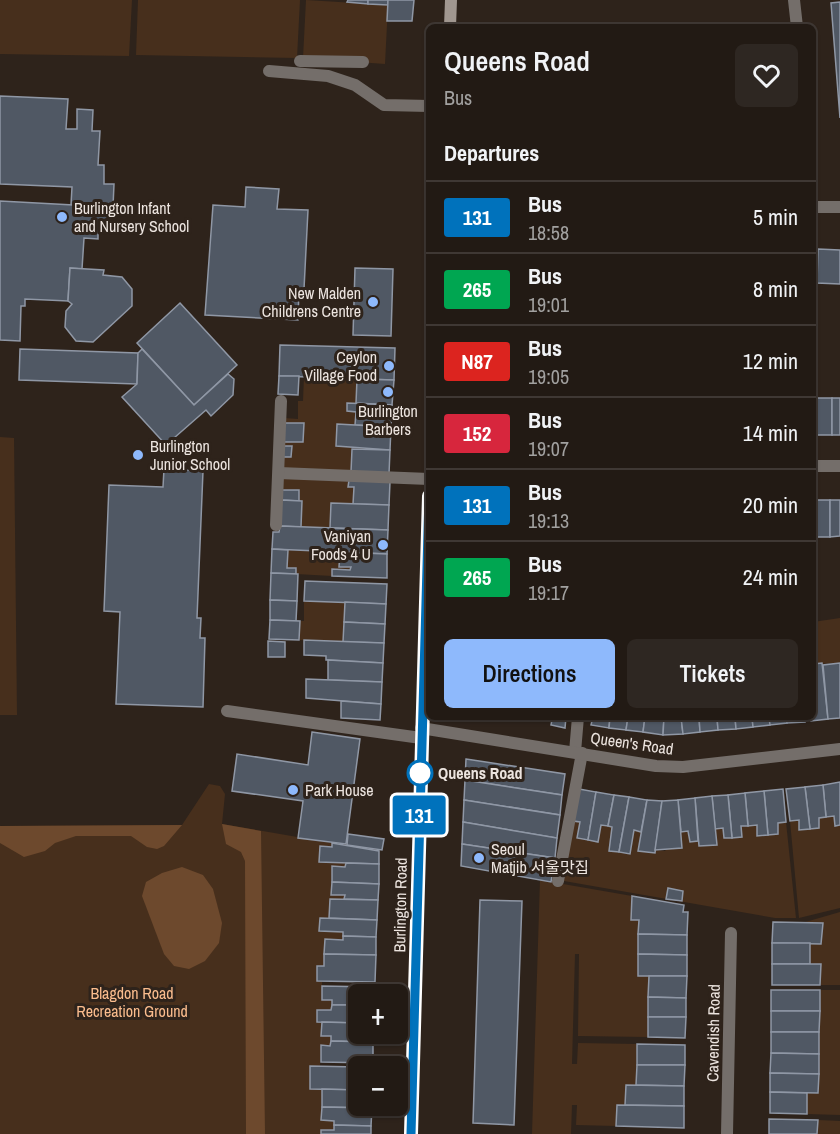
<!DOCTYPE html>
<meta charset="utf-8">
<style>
body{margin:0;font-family:"Archivo Narrow","Noto Sans KR",sans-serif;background:#2e2722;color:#f1f3f6;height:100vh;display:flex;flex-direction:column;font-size:22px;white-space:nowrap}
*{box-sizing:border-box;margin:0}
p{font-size:20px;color:#a2a1a0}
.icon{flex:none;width:33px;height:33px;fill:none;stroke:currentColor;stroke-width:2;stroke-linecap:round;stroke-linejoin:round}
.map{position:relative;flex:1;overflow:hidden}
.details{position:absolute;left:426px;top:24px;width:390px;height:696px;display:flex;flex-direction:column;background:#221a14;border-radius:9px;box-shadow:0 2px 4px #0004,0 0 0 2px #3f3834}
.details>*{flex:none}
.badge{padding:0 12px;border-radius:4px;font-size:21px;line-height:39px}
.tools{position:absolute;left:348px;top:984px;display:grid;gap:12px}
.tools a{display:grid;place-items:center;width:60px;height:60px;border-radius:9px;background:#221a14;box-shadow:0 2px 4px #0004,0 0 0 2px #3f3834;font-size:30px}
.map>.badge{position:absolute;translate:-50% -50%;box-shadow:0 0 0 3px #fff}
h2{padding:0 18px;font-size:22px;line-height:54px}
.round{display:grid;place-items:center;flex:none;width:63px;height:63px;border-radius:9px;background:#2e2722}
.headline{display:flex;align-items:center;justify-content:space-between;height:102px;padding:0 18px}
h1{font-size:28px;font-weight:600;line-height:45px}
.action{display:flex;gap:12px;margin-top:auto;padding:12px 18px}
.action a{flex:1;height:69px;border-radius:9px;background:#8eb9fc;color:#111;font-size:24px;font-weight:600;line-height:69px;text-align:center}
.action a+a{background:#2e2722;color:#f1f3f6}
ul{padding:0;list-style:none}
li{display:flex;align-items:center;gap:18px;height:72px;padding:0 18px;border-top:2px solid #3f3834}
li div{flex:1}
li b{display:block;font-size:22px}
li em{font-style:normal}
li .badge{min-width:66px;font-weight:700;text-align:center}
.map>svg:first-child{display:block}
.green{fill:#472f1c}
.forest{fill:#6d492d}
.building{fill:#505864;stroke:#8f97a5;stroke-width:1.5}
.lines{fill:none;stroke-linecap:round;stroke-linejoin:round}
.lane{stroke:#746e6a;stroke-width:12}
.street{stroke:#746e6a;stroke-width:12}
.secondary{stroke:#a19790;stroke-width:12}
.line-casing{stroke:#fff;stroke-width:14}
.line{stroke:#0072bc;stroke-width:9}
.poi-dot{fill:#8eb9fc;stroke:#2e231b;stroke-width:2}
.stop-dot{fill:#fff;stroke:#0072bc;stroke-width:3}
.labels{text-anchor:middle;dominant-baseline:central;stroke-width:6;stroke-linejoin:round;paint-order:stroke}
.poi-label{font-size:16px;fill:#ece4df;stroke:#2e231b;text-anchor:start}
.street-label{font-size:16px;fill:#ece4df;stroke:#2e231b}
.stop-label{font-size:16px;font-weight:bold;fill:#ece4df;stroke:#2e231b;text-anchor:start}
.park-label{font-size:16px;fill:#fabc8d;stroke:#2e231b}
</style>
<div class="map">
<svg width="840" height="1134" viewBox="0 0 840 1134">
<rect width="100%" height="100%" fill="#2e231b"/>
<!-- green -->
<g class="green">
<polygon points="0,0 132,0 129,56 0,54"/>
<polygon points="138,0 300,0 297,58 136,55"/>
<polygon points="306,0 388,5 385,64 303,58"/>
<polygon points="304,376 357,379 356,403 347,403 347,411 356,412 355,425 337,425 336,446 351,447 351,472 282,469 284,418 298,419 298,401 303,401"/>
<polygon points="0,437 14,438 17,715 0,715"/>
<polygon points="282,477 349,480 348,487 354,487 353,504 331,503 330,528 301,527 281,500"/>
<polygon points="288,550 340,552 340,566 351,567 350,570 332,569 332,576 296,574 296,568 287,568"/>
<polygon points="304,601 345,602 343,642 299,640 300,621 304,621"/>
<polygon points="840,618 840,663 813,664 813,622"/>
<polygon points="209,784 220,786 225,794 222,824 332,843 332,847 320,846 319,862 346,863 345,867 332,867 331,895 345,895 344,899 330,899 329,918 320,918 319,931 343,932 343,940 325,939 324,966 317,966 317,981 322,982 322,1000 332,1000 331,1010 317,1010 317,1022 322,1022 321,1035 331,1036 330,1046 321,1046 320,1066 310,1066 310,1088 322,1089 321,1120 334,1121 334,1130 321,1130 321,1134 0,1134 0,826 182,825"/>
<polygon points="834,816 835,826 840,825 840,908 799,918 790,821 799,820 799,829 819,828 819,818"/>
<polygon points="573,821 580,822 578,838 598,841 601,825 612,827 609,850 629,854 634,830 641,832 638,851 654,853 655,850 665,851 681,832 688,831 690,842 698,841 700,846 716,845 715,829 723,828 724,838 741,837 741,826 757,825 758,836 778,834 778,823 786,822 796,918 775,918 564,881"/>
<polygon points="540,880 632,896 631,919 639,920 638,975 649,976 648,1037 578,1036 579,954 575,954 572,1064 577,1064 578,1043 637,1044 636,1085 626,1085 625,1105 617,1106 616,1126 576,1125 577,1105 572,1105 571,1134 532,1134"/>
<polygon points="840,912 840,985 820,985 821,964 810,964 810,943 821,944 822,924 802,923"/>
<polygon points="820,990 840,990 840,1115 807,1114 807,1093 818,1093"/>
<polygon points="818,1120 840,1121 840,1134 817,1134"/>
</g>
<!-- forest -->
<g class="forest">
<polygon points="222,824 261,831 265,1134 246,1134 245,861 241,852 226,844"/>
<polygon points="182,825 164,846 157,849 147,847 131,836 76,836 55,843 45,851 24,857 0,843 0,826"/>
<polygon points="182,867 203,875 213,889 222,923 219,943 205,961 189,969 174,966 164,954 142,896 146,882 162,873"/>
</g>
<!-- building -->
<g class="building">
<polygon points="348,0 368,0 368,4 347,2"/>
<polygon points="368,0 388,0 388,5 368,4"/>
<polygon points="388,0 414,0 412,21 387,21"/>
<polygon points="840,2 840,118 831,3"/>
<polygon points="0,96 68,99 66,129 77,129 77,109 93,110 92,131 100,131 98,165 104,165 104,184 114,184 113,207 71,205 72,187 0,184"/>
<polygon points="246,187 279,189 277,209 308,210 304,289 299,289 298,320 205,315 213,205 245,207"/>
<polygon points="0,201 110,207 108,232 98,231 98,239 84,238 82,269 70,268 68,301 25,299 25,306 21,306 20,341 0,340"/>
<polygon points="818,249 840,250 840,284 817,283"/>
<polygon points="70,268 104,270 103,275 122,277 132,289 132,306 93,342 76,341 65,327 66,311 72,304 68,301"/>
<polygon points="355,268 393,269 391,336 353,335"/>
<polygon points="180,303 237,365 194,405 137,343"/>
<polygon points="280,345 395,348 394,380 279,376"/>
<polygon points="20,349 138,353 137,384 19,380"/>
<polygon points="142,349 194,405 228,374 234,379 233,395 211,416 206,410 166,445 122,397 137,384 138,353"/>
<polygon points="279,376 299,376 298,395 278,394"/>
<polygon points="357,379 394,380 392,405 356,403"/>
<rect x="814" y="398" width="18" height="37"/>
<rect x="832" y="398" width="8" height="37"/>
<polygon points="347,403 392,405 391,427 355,425 356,412 347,411"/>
<polygon points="284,423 304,423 303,442 283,442"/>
<polygon points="337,424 391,427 390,450 336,446"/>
<polygon points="283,446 292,446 291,457 283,457"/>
<polygon points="352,449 390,450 389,474 351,472"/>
<polygon points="164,469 203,471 197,618 201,618 200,638 205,638 203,707 116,704 120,612 104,611 109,485 163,487"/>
<polygon points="349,480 390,482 389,505 353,504 354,487 348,487"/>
<polygon points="281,490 299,490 299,501 281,500"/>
<polygon points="281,500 302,501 301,527 280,526"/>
<rect x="813" y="500" width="17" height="37"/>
<polygon points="830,500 840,500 840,536 830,537"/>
<polygon points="331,503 389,505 388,530 330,528"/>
<polygon points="280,526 388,530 387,554 272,549 273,532 279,532"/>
<polygon points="272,549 288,550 287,568 296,568 296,574 271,573"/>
<polygon points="340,552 387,554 387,578 332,576 332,569 350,570 351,567 339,567"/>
<polygon points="271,573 298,574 297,601 270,600"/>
<polygon points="305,581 387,584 386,604 304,601"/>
<polygon points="270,600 297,601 296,621 270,620"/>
<polygon points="345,602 386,604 385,624 344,622"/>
<polygon points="270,620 300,621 299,640 269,639"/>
<polygon points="344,622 385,624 384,643 343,642"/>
<polygon points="304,640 384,643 383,663 328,660 326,660 326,656 304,655"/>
<polygon points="268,641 285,642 285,657 268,657"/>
<polygon points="328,660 383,663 382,682 328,680"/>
<polygon points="822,663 828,719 811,721 813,664"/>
<polygon points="840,663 840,718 828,719 823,665"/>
<polygon points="306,679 382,682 381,704 306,698"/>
<polygon points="341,701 381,704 380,720 341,718"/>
<polygon points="539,717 566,717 565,728 551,725 552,720 539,719"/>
<polygon points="593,717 610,717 609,728 591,725"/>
<polygon points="610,717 628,717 626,730 609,728"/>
<polygon points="628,717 645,717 643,732 626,730"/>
<polygon points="645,717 664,717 663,735 643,732"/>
<polygon points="664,717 681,717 683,734 663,735"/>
<polygon points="681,717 699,717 700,732 683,734"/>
<polygon points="699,717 717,717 718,730 700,732"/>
<polygon points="717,717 735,717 736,729 718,730"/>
<polygon points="735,717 752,717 753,727 736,729"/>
<polygon points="752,717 769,717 770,725 753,727"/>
<polygon points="769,717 786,717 787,723 770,725"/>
<polygon points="786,717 804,717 805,722 787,723"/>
<polygon points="312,732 360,739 346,844 298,838 303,801 232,791 237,754 308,765"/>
<polygon points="466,759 565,774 562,795 465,780"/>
<polygon points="465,780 562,795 560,815 464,800"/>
<polygon points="840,782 840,825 835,826 834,816 826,817 823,785"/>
<polygon points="823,785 826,817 819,818 819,828 810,829 805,787"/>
<polygon points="805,787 810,829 799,830 799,820 790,821 786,789"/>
<polygon points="579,789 596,792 588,840 577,838 580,822 573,821"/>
<polygon points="783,789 786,822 778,823 778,834 768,835 764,791"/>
<polygon points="764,791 768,835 757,836 757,825 748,826 745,793"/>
<polygon points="596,792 614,795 608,826 601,825 598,842 588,840"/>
<polygon points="745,793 748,826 741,826 742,837 732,838 728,795"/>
<polygon points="614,795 629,797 619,852 609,851 612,827 608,826"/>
<polygon points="728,795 732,838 724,838 723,828 715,829 712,796"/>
<polygon points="712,796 717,845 699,846 695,798"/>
<polygon points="629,797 647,800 641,832 634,830 630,854 619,852"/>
<polygon points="695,798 698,841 690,842 688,831 681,832 678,800"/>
<polygon points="464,800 560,815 557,838 463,822"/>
<polygon points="647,800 662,801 655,853 638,851"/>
<polygon points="678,800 682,848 655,850 662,801"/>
<polygon points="463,822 557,838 555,858 462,844"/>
<polygon points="348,834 384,839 382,850 347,845"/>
<polygon points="332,843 379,851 379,864 319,862 320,846 332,847"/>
<polygon points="462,844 555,858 551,882 461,866"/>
<polygon points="346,863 379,864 379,884 332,882 332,866 345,867"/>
<polygon points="332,882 379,884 378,900 344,899 345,895 331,895"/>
<polygon points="668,888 683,891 682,901 666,899"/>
<polygon points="632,896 684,905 683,912 688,912 687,935 638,934 639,920 631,920"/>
<polygon points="330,899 378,900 377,920 329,918"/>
<polygon points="480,900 522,901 514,1125 473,1123"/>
<polygon points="320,918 377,920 376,937 343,936 343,932 319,931"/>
<polygon points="773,922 823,923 821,944 772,943"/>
<polygon points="638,934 687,935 687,955 638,954"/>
<polygon points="343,936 376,937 376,955 324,954 325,939 343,940"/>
<rect x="772" y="943" width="38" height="21"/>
<polygon points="324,954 376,955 375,982 317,981 317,966 324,966"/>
<polygon points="638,954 687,955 687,976 638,976"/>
<polygon points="772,964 821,964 820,985 772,985"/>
<polygon points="649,976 687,976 686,998 648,997"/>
<polygon points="322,986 374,987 374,994 358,994 358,1005 332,1005 332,1000 322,1000"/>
<rect x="771" y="990" width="49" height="21"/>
<polygon points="648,997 686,998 686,1017 648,1017"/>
<polygon points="332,1005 358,1005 358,1023 317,1022 317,1010 331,1010"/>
<polygon points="771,1011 820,1011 819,1032 771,1032"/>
<polygon points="648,1017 686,1017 685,1038 648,1037"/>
<polygon points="322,1022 358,1023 358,1034 374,1034 373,1042 331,1041 331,1036 321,1036"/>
<polygon points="771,1032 819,1032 819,1054 771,1053"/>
<polygon points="331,1041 373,1042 373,1063 321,1062 321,1045 330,1046"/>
<polygon points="637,1044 685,1045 685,1065 637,1065"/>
<polygon points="771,1053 819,1054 819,1074 770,1073"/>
<polygon points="637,1065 685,1065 684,1086 636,1085"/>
<polygon points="310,1066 358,1067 358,1090 310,1089"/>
<polygon points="770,1073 819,1074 818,1093 770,1092"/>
<polygon points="626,1085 684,1086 684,1106 625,1105"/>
<polygon points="322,1089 358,1090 358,1106 372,1106 372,1108 322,1107"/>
<polygon points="770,1092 807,1093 807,1114 770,1113"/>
<polygon points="617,1105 684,1106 684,1128 616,1126"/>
<polygon points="322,1107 372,1108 371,1126 334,1125 334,1121 321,1120"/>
<polygon points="769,1119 818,1120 817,1134 769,1134"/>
<polygon points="334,1125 371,1126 371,1134 321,1134 321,1130 334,1130"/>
</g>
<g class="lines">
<!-- lane -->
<g class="lane">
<polyline points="794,0 797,27"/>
<polyline points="300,61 363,62"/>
<polyline points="269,71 328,76 355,85 384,105 429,106"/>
<polyline points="279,473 429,479"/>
<polyline points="276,525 281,401"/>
<polyline points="227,711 421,738"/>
<polyline points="575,752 578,717"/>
<polyline points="558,881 582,753"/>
</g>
<!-- street -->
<g class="street">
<polyline points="813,207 840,207"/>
<polyline points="813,466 840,466"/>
<polyline points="421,728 656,766 683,767 840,749"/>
<polyline points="727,1134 731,933"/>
</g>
<!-- secondary -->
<g class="secondary">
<polyline points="450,27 451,0"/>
<polyline points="411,1134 429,497"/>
</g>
</g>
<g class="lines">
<defs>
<polyline id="line" points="411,1134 429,496"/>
</defs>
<!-- line casing -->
<use href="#line" class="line-casing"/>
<!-- line -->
<use href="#line" class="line"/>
</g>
<!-- markers -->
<g class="poi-dot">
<circle cx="62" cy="217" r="6"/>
<circle cx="373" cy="302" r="6"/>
<circle cx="389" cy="366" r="6"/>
<circle cx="388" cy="392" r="6"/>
<circle cx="138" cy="455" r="6"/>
<circle cx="383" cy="545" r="6"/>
<circle cx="293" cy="790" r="6"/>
<circle cx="479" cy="858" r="6"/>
</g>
<circle class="stop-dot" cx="420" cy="773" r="12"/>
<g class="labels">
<!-- poi labels -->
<g class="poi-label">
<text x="74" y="208">Burlington Infant<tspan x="74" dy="18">and Nursery School</tspan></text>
<text x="361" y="293" text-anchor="end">New Malden<tspan x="361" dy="18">Childrens Centre</tspan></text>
<text x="377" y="357" text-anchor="end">Ceylon<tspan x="377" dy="18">Village Food</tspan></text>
<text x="388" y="411" text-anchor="middle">Burlington<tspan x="388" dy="18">Barbers</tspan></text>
<text x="150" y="446">Burlington<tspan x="150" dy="18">Junior School</tspan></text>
<text x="371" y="536" text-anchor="end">Vaniyan<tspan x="371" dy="18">Foods 4 U</tspan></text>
<text x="305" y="790">Park House</text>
<text x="491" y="849">Seoul<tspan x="491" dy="18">Matjib 서울맛집</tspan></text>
</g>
<!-- street labels -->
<g class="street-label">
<text transform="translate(632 743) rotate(8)">Queen's Road</text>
<text transform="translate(400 905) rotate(-89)">Burlington Road</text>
<text transform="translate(713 1033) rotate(-89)">Cavendish Road</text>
</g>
<!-- stop labels -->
<g class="stop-label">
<text x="438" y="773">Queens Road</text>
</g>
<!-- park labels -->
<g class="park-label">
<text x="132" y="993">Blagdon Road<tspan x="132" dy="18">Recreation Ground</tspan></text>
</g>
</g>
</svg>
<div class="tools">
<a>+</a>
<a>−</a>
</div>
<b class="badge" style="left:419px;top:815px;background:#0072bc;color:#fff">131</b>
<section class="details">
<div class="headline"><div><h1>Queens Road</h1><p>Bus</p></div><a class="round"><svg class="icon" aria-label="heart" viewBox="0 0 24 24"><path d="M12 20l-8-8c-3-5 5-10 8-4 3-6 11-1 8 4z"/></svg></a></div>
<h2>Departures</h2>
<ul>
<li><span class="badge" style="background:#0072bc;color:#fff">131</span><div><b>Bus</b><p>18:58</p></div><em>5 min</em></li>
<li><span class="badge" style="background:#00a651;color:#fff">265</span><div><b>Bus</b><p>19:01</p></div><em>8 min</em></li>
<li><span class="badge" style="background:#dc241f;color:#fff">N87</span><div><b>Bus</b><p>19:05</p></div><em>12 min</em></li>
<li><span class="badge" style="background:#d7263d;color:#fff">152</span><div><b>Bus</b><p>19:07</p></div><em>14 min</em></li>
<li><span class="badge" style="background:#0072bc;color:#fff">131</span><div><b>Bus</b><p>19:13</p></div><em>20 min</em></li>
<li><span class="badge" style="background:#00a651;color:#fff">265</span><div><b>Bus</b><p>19:17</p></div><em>24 min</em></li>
</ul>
<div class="action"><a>Directions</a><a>Tickets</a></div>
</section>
</div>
